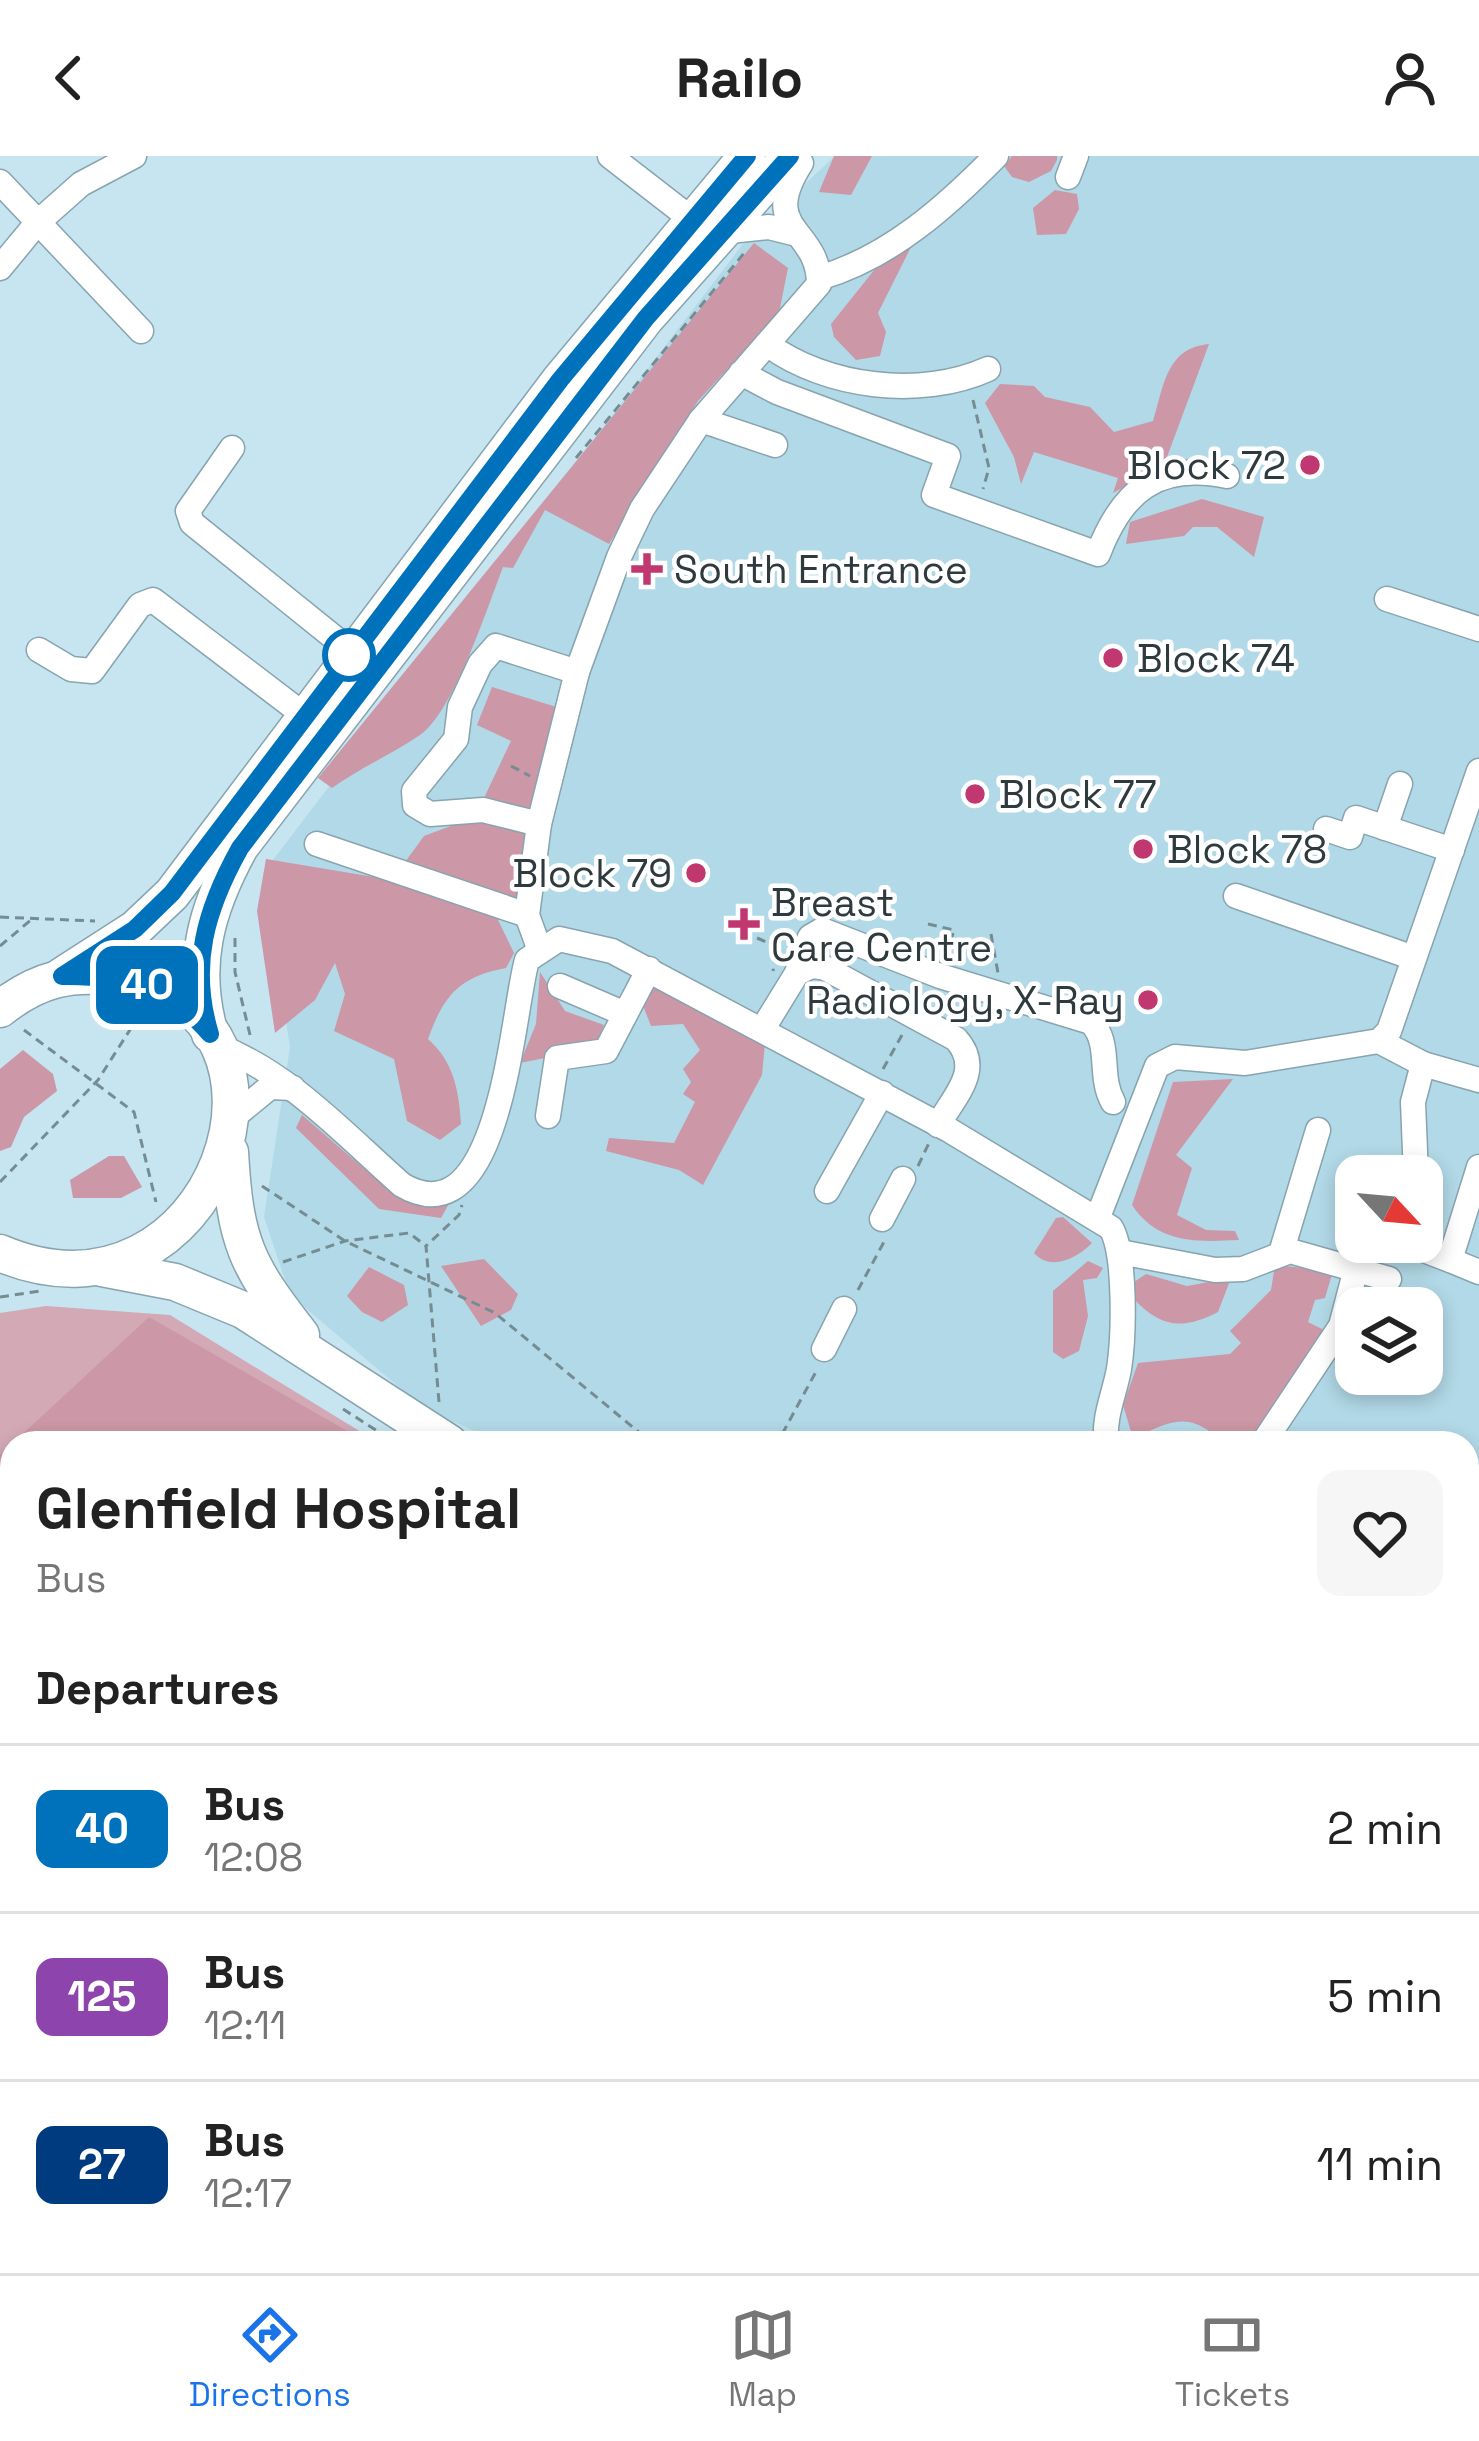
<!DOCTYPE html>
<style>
body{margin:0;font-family:"Space Grotesk",sans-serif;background:#f6f6f6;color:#222;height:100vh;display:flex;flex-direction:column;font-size:45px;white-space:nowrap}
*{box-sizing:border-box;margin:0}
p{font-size:39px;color:#767676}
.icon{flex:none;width:66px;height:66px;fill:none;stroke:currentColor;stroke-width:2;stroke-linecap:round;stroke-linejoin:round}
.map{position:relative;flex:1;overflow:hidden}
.details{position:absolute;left:0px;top:1275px;width:1479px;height:843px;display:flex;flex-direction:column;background:#fff;border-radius:36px 36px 0 0;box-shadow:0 6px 18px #0003}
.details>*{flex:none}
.badge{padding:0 24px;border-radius:18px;font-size:42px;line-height:78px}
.needle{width:78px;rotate:116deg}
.fabs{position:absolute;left:1335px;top:999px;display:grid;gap:24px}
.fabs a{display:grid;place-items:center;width:108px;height:108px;border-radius:24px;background:#fff;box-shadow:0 6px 18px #0003;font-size:60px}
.map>.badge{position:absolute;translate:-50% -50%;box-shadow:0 0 0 6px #fff}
h2{padding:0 36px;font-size:45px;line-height:108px}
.round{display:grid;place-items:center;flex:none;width:126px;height:126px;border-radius:24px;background:#f6f6f6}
.headline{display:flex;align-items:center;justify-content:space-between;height:204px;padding:0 36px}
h1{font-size:57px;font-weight:700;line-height:90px}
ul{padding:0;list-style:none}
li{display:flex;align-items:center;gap:36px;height:168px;padding:0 36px;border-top:3px solid #e0e0e0}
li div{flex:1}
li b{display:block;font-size:45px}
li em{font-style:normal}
li .badge{min-width:132px;font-weight:700;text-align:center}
header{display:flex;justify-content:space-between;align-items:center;height:156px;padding:0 36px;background:#fff;font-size:54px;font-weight:700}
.dock{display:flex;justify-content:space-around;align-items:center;height:168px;border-top:3px solid #e0e0e0;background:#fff;font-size:33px;color:#767676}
.dock a{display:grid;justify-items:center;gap:6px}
.dock .active{color:#1a73e8}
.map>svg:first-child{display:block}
.built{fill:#b2d9e7;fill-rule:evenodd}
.green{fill:#d3a9b5}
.forest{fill:#cc97a6}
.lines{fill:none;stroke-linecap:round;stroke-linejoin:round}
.minor-casing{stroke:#87a4af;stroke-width:27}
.highway-casing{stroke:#87a4af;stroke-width:39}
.path{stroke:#768c93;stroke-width:3;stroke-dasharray:9 6;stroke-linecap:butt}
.minor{stroke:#fff;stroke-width:24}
.highway{stroke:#fff;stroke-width:36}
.line-casing{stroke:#fff;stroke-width:27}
.line{stroke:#0072bc;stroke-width:18}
.poi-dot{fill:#c1376f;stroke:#fff;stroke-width:4.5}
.stop-dot{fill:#fff;stroke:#0072bc;stroke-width:6}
.labels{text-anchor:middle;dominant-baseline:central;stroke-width:9;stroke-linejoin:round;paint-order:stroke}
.poi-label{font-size:39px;fill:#2e3a3e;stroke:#fff;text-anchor:start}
</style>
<header><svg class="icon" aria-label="back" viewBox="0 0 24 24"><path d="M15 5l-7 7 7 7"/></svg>Railo<svg class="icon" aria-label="person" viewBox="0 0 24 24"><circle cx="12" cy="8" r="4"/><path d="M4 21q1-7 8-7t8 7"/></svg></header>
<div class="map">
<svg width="1479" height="2117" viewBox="0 0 1479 2117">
<rect width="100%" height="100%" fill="#c6e5f0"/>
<!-- built -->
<g class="built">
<path d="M835 0H1479V1827L1467 1846V1287H501L425 1253 290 1139 264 1061 290 891 263 717 749 80ZM1356 1020H1422V1086H1356ZM1356 1152H1422V1218H1356Z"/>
<polygon points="1092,2106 1417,2106 1426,2117 1091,2117"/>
</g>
<!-- green -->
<g class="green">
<polygon points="46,1150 170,1159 379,1287 12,1287 12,2100 0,2087 0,1157"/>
<polygon points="17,2106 1092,2106 1091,2117 27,2117"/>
</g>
<!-- forest -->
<g class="forest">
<polygon points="834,0 872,0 851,39 819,36"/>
<polygon points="1012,0 1057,0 1057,4 1051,15 1029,26 1012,21 1004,10"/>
<polygon points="1055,34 1077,38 1079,53 1066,78 1037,79 1033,52"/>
<path d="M754 87 788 112 779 157 698 245 609 388 545 354 513 412 503 411C488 450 453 557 420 579 392 598 360 612 332 632L318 622Z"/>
<polygon points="912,89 878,157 886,176 880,200 856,204 834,181 831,168 875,113"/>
<path d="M1209 188 1164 309 1113 337 1118 322 1034 296 1021 328 1014 301 985 247 1000 228 1034 230 1045 241 1090 251 1114 276 1153 265C1164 230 1166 192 1209 188Z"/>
<polygon points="1202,343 1264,361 1254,401 1217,371 1193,371 1184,380 1126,388 1130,366"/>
<path d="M492 531 563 553 522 753 498 764 514 797 506 812C459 821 444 839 428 883 454 906 459 935 461 968L440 984 407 965 394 903 334 875 345 838 335 807 315 844 275 877 257 755 266 703 392 724 424 680 475 661 511 585 477 569Z"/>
<polygon points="540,816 565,855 604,869 594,892 520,907 536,868"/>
<polygon points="654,826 765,887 762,919 703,1029 679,1014 606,995 609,982 674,987 695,946 683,938 691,926 683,913 700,894 683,868 651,870 640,842"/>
<polygon points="23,894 53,918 57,935 24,961 11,991 0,995 0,913"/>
<path d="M1233 923 1176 999 1192 1012 1177 1059 1206 1074 1235 1075 1239 1084C1196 1086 1158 1088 1132 1049L1173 926Z"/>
<polygon points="302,959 398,1042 451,1044 441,1062 379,1053 296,972"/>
<polygon points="109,1000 124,1000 142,1031 121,1042 73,1042 70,1024"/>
<path d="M1063 1061 1092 1087C1077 1102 1051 1116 1034 1097L1056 1062Z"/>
<polygon points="484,1103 518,1138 511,1154 481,1170 441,1110"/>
<polygon points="1088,1105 1103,1112 1097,1122 1083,1124 1088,1160 1079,1195 1063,1203 1053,1196 1053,1135"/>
<path d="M1275 1109 1333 1115 1325 1142 1315 1144 1308 1166 1324 1174 1249 1287H1211L1210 1276C1183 1255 1162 1270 1133 1282L1123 1249 1138 1207 1230 1198 1241 1187 1230 1175 1271 1134Z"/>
<polygon points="369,1111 404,1129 408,1149 382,1166 362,1156 347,1140"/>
<path d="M1146 1118 1187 1130 1231 1122 1218 1156C1183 1174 1161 1172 1134 1143V1126Z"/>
<polygon points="149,1161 368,1287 13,1287"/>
<polygon points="12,1288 12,1553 0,1564 0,1526 7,1525 0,1489 0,1299"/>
<polygon points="12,1892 12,2088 0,2071 0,1905"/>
<polygon points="24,2106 165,2106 171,2117 32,2117"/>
<polygon points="388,2106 449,2106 458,2117 375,2117"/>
<polygon points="925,2106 1135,2106 1134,2117 906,2117"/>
</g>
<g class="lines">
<defs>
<g id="minor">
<polyline points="610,0 690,62"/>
<polyline points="1068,21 1076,0"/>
<polyline points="0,26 141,175"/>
<polyline points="720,76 769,71 793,77"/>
<polyline points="0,112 37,67 81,28 134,0"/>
<path d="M819 122C889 102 946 51 996 0"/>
<path d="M767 188C826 232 922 243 988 213"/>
<path d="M741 217 777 236 948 300 934 339 1098 398C1122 335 1157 306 1227 320"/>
<polyline points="701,264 775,289"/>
<polyline points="232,292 188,355 192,367 352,496"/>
<polyline points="1387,443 1479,473"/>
<polyline points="39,494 71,513 92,515 140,449 153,444 304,559"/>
<polyline points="539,668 483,654 430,658 415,649 414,635 456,583 460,551 480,508 496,490 577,516"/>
<polyline points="1385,672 1400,628"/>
<polyline points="1326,673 1350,681 1356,662 1452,694"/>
<polyline points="317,688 527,759"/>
<polyline points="1236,740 1414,802"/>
<path d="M539 792 527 759 539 668 577 516 619 401 642 353 701 264 819 128C819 71 757 76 801 7"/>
<path d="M797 817 812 810 825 812 956 883C983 913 956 938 938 969"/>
<polyline points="560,830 625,858"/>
<path d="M762 874 797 817 810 781 822 774 940 820 1091 866C1112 888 1098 920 1113 946"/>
<polyline points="1379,885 1423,908 1479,924"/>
<path d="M218 890C290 918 344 978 402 1029 501 1087 512 855 527 804L559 783 612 795 949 974 1111 1072C1126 1098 1124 1181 1119 1213 1114 1240 1104 1258 1106 1287"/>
<polyline points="548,960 557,902 606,895 649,813"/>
<polyline points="231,963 270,931 293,932"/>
<polyline points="1479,1011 1450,1104 1479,1116"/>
<polyline points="1416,1020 1413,946 1423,908"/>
<polyline points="827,1035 882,937"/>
<polyline points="1098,1061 1157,910 1175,901 1245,907 1379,885 1389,875 1479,615"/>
<polyline points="882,1063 903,1023"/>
<polyline points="1403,1086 1450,1104"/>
<polyline points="1120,1096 1215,1114 1243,1113 1290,1095 1389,1123"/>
<polyline points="1281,1097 1318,974"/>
<polyline points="824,1193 844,1153"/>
<polyline points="1263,1287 1341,1170 1356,1113"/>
<polyline points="1467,1465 1479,1446"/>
<polyline points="1467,1512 1479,1520"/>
<polyline points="0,1696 12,1699"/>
<polyline points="0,1749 12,1724"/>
<polyline points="460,2106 467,2117"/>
<polyline points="577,2106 581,2117"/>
<polyline points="1174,2106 1178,2117"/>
<polyline points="1239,2106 1243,2117"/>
<polyline points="1304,2106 1308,2117"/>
<polyline points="1366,2106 1371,2117"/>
</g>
<g id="highway">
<polyline points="62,820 135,773 172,738 560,224 747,0"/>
<path d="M0 853C38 823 71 815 119 822 330 855 215 1188 0 1097"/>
<path d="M210 878C190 809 206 753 240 691L646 162 790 0"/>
<path d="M230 996C235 1086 246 1109 301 1179"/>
<polyline points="102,1112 175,1126 243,1154 449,1287"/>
<polyline points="1467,2019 1479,2030"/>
<polyline points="1467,2070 1479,2085"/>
</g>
</defs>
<!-- minor casing -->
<use href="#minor" class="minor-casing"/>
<!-- highway casing -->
<use href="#highway" class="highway-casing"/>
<!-- path -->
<g class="path">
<polyline points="973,244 989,312 983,333"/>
<polyline points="576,302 745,96"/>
<polyline points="511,610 530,620"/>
<polyline points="0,761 95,765"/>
<polyline points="928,768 954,774 947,798"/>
<polyline points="991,778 998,817"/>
<polyline points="235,782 235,816 250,879"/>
<polyline points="757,782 778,791 773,815"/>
<polyline points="0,790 32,763"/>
<polyline points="24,874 134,956 156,1046"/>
<polyline points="883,913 902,879"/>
<polyline points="918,1010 929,987"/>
<polyline points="0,1026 98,924 140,858"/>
<polyline points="262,1030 345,1085 495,1157 652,1287"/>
<polyline points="283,1106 345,1085 409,1077 426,1090"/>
<polyline points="858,1134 885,1084"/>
<polyline points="0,1141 40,1135"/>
<polyline points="439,1246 426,1090 459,1059 462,1049"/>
<polyline points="343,1253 385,1280"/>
<polyline points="789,1287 780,1282 818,1212"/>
<polyline points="1467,1410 1479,1408"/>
<polyline points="1457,2107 1464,2117"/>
<polyline points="951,2117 971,2106"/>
</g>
<!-- minor -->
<use href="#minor" class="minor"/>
<!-- highway -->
<use href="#highway" class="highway"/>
</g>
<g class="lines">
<defs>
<path id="line" d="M747 0 560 224 172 737 135 773 62 820C123 819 169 830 210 878 189 809 206 753 240 692L646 162 790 0"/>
</defs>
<!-- line casing -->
<use href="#line" class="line-casing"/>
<!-- line -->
<use href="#line" class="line"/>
</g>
<!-- markers -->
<g class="poi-dot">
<circle cx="1310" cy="309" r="12"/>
<path d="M641 395h12v12h12v12h-12v12h-12v-12h-12v-12h12z"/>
<circle cx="1113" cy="502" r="12"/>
<circle cx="975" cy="638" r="12"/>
<circle cx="1143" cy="693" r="12"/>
<circle cx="696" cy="717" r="12"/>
<path d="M738 750h12v12h12v12h-12v12h-12v-12h-12v-12h12z"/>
<circle cx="1148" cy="844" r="12"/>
</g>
<circle class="stop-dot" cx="349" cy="499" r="24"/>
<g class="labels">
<!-- poi labels -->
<g class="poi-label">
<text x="1286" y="309" text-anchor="end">Block 72</text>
<text x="674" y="413">South Entrance</text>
<text x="1137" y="502">Block 74</text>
<text x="999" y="638">Block 77</text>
<text x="1167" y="693">Block 78</text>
<text x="672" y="717" text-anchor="end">Block 79</text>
<text x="771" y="746">Breast<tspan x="771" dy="45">Care Centre</tspan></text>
<text x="1124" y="844" text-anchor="end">Radiology, X-Ray</text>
</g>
</g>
</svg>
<div class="fabs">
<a><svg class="needle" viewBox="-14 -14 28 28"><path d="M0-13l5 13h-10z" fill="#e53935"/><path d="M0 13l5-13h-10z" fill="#767676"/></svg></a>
<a><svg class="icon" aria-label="layers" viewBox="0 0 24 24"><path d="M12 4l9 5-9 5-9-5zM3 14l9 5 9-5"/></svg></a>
</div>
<b class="badge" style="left:147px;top:829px;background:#0072bc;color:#fff">40</b>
<section class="details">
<div class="headline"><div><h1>Glenfield Hospital</h1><p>Bus</p></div><a class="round"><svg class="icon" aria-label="heart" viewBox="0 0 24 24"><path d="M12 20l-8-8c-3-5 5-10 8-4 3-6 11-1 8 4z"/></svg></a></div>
<h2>Departures</h2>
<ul>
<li><span class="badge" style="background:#0072bc;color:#fff">40</span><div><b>Bus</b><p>12:08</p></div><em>2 min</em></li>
<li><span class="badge" style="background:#8e44ad;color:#fff">125</span><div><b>Bus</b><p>12:11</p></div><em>5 min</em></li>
<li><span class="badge" style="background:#003b80;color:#fff">27</span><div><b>Bus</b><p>12:17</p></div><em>11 min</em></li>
</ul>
</section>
</div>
<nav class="dock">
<a class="active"><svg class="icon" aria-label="directions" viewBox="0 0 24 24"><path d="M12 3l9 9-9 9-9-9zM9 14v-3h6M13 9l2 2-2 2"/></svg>Directions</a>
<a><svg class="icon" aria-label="map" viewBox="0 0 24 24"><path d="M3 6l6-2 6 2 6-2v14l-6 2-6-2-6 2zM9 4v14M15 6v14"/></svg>Map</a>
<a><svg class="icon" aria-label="tickets" viewBox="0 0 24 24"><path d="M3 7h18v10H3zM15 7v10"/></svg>Tickets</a>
</nav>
